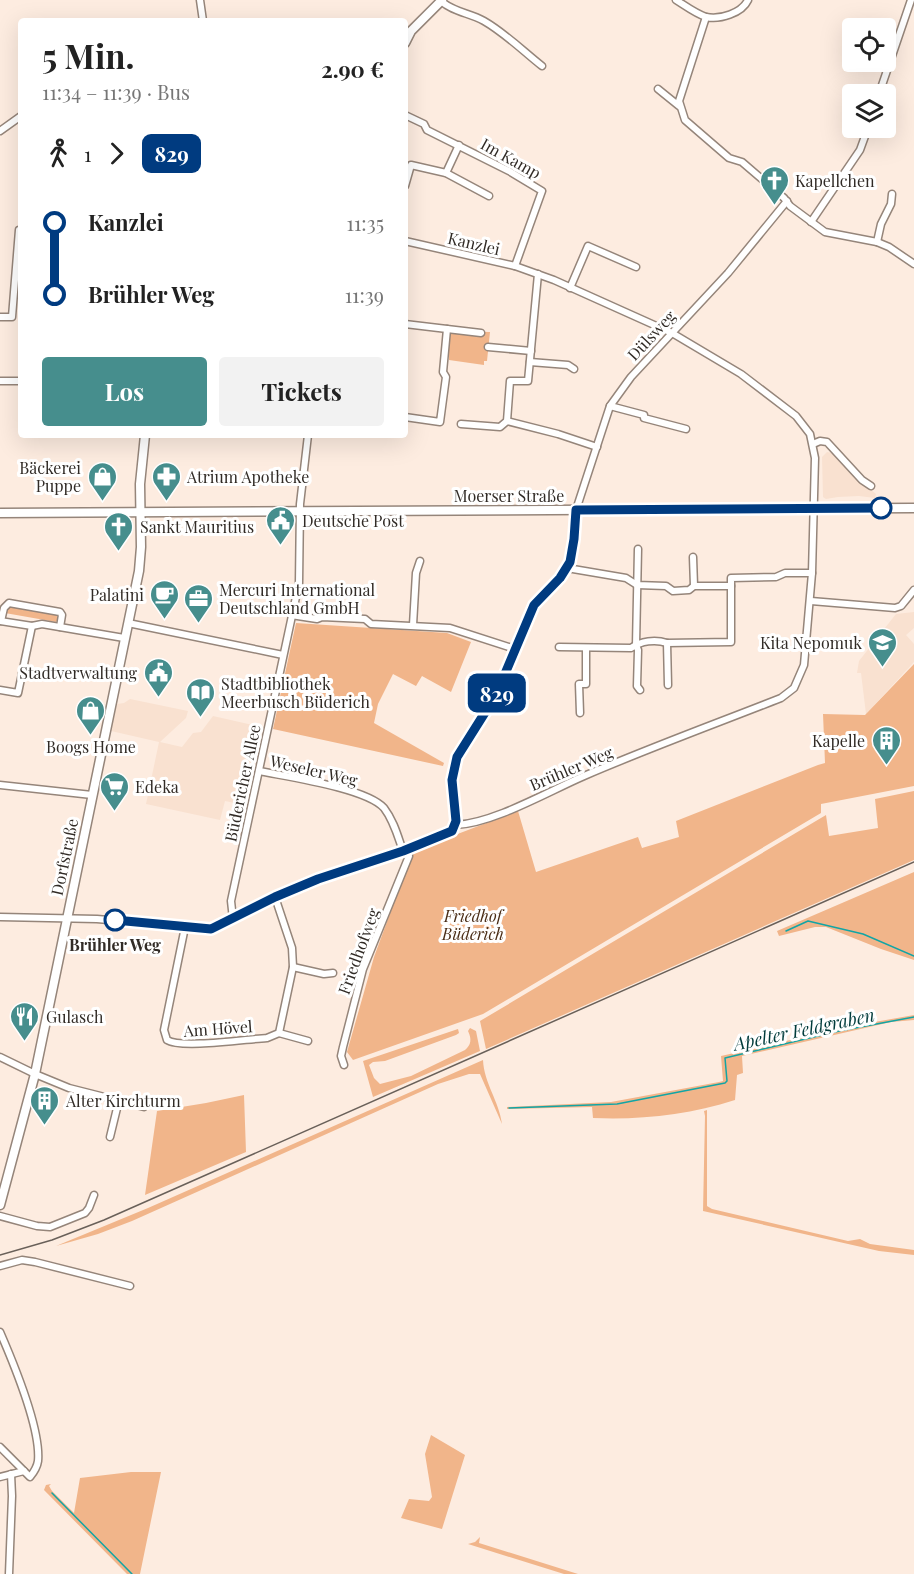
<!DOCTYPE html>
<html lang="de">
<meta charset="utf-8">
<style>
body{margin:0;font-family:"Playfair Display",serif;background:#f2f2f2;color:#222;height:100vh;display:flex;flex-direction:column;font-size:22px;white-space:nowrap}
*{box-sizing:border-box;margin:0}
p{font-size:20px;color:#767676}
.icon{flex:none;width:33px;height:33px;fill:none;stroke:currentColor;stroke-width:2;stroke-linecap:round;stroke-linejoin:round}
.map{position:relative;flex:1;overflow:hidden}
.drawer{position:absolute;left:18px;top:18px;width:390px;height:420px;display:flex;flex-direction:column;background:#fff;border-radius:6px;box-shadow:0 6px 24px #0002}
.drawer>*{flex:none}
.badge{padding:0 12px;border-radius:9px;font-size:21px;line-height:39px}
.tools{position:absolute;left:842px;top:18px;display:grid;gap:12px}
.tools a{display:grid;place-items:center;width:54px;height:54px;border-radius:6px;background:#fff;box-shadow:0 6px 24px #0002;font-size:30px}
.map>.badge{position:absolute;translate:-50% -50%;box-shadow:0 0 0 3px #fff}
.legs{display:flex;align-items:center;gap:9px;height:66px;padding:0 24px;font-size:20px}
.legs p{margin-inline-start:auto}
.headline{display:flex;align-items:center;justify-content:space-between;height:102px;padding:0 24px}
h1{font-size:33px;font-weight:700;line-height:45px}
.primary-button{display:flex;gap:12px;margin-top:auto;padding:12px 24px}
.primary-button a{flex:1;height:69px;border-radius:6px;background:#468e8d;color:#fff;font-size:24px;font-weight:700;line-height:69px;text-align:center}
.primary-button a+a{background:#f2f2f2;color:#222}
ul{padding:0 24px;list-style:none}
li{display:flex;align-items:center;gap:21px;height:72px;font-size:22px}
li i{display:grid;place-items:center;width:9px;height:100%;margin:0 8px;background:currentColor}
li i::after{content:'';width:15px;height:15px;margin:-8px;border:4px solid;border-radius:50%;background:#fff}
li p{margin-inline-start:auto}
li:first-child i{background:linear-gradient(#0000 50%,currentColor 0)}
li:last-child i{background:linear-gradient(currentColor 50%,#0000 0)}
.map>svg:first-child{display:block}
.built{fill:#f9e1d0}
.green{fill:#f1b58a}
.lines{fill:none;stroke-linecap:round;stroke-linejoin:round}
.stream{stroke:#11a5a5;stroke-width:1.5}
.minor-casing{stroke:#95857a;stroke-width:9}
.secondary-casing{stroke:#95857a;stroke-width:11}
.minor{stroke:#fff;stroke-width:6}
.secondary{stroke:#fff;stroke-width:8}
.tram{stroke:#696059;stroke-width:1.5}
.line-1-casing{stroke:#fff;stroke-width:14}
.line-1{stroke:#003b80;stroke-width:9}
.stop-1-dot{fill:#fff;stroke:#003b80;stroke-width:3}
.labels{text-anchor:middle;dominant-baseline:central;stroke-width:6;stroke-linejoin:round;paint-order:stroke}
.street-label{font-size:16px;fill:#312b26;stroke:#fff}
.poi-label{font-size:16px;fill:#312b26;stroke:#fff;text-anchor:start}
.park-label{font-size:16px;font-style:italic;fill:#4a2d16;stroke:#fff}
.stop-label{font-size:16px;font-weight:bold;fill:#312b26;stroke:#fff}
.water-label{font-size:18px;font-style:italic;fill:#003b3b;stroke:#fff}
</style>
<div class="map">
<svg width="914" height="1574" viewBox="0 0 914 1574">
<rect width="100%" height="100%" fill="#fdece0"/>
<!-- built -->
<g class="built">
<polygon points="827,452 833,453 860,481 876,494 875,498 859,496 838,497 826,499 823,497 822,457"/>
<polygon points="914,612 914,628 906,635 914,644 914,662 866,714 861,673 857,673 859,661 896,614"/>
<polygon points="130,699 188,711 186,718 160,742 182,747 193,733 201,732 213,716 261,727 245,805 225,801 220,820 146,804 159,742 111,731 117,704 124,703"/>
</g>
<!-- green -->
<g class="green">
<polygon points="448,331 490,332 487,361 484,361 484,365 449,360 449,355 446,354"/>
<polygon points="9,605 57,613 58,619 56,622 5,613 6,609"/>
<polygon points="296,623 447,633 471,642 451,692 422,676 416,686 393,674 378,704 374,723 444,763 443,766 273,729"/>
<polygon points="914,664 914,786 821,804 821,813 483,1014 353,1060 347,1052 374,957 413,851 518,811 536,872 638,837 642,848 679,837 676,821 818,765 825,763 823,714 865,715"/>
<polygon points="914,791 914,860 486,1049 480,1021 826,815 829,836 878,828 875,799"/>
<polygon points="914,872 914,960 881,949 826,927 815,927 779,936 777,931"/>
<path d="M914 1015V1020L891 1022 742 1056 743 1073 737 1075 735 1100C689 1115 641 1120 593 1118L592 1107 507 1109V1107L611 1102 719 1082 723 1081 721 1056 852 1026Z"/>
<path d="M470 1028 476 1031 480 1051 373 1097 363 1061 458 1029 459 1033 456 1035 385 1061 373 1062 369 1065 374 1078 380 1084 411 1076 465 1050C471 1045 472 1039 468 1031Z"/>
<path d="M483 1060C484 1083 499 1101 502 1124L480 1074H469L438 1084 132 1221 98 1234 56 1246 148 1208Z"/>
<polygon points="244,1095 246,1152 145,1195 157,1111 206,1103"/>
<polygon points="707,1110 707,1206 712,1209 848,1241 860,1239 870,1244 914,1250 914,1255 879,1251 703,1211 705,1116 704,1111"/>
<polygon points="431,1435 465,1455 442,1529 401,1518 409,1499 429,1501 432,1497 425,1454"/>
<polygon points="131,1472 161,1472 140,1574 127,1574 44,1490 46,1485 51,1484 49,1486 52,1491 74,1513 80,1478"/>
<polygon points="480,1537 479,1543 578,1574 564,1574 468,1544 475,1542"/>
</g>
<g class="lines">
<!-- stream -->
<g class="stream">
<polyline points="786,931 808,921 863,934 914,956"/>
<polyline points="509,1108 617,1104 725,1083 727,1081 725,1058 839,1031 914,1017"/>
<polyline points="52,1493 132,1574"/>
</g>
<defs>
<g id="minor">
<polyline points="200,0 203,21"/>
<path d="M676 0C684 5 696 14 706 17 720 20 742 13 748 0"/>
<path d="M441 1C453 12 470 13 484 21 505 33 523 51 542 66"/>
<polyline points="706,17 679,101 685,120 729,158 742,162 784,198 790,206 825,232 877,242 889,247 914,264"/>
<polyline points="658,89 679,106"/>
<polyline points="879,94 911,0"/>
<polyline points="405,115 424,124 427,130 509,171 542,191 515,266"/>
<polyline points="0,131 21,116"/>
<polyline points="446,173 459,145"/>
<polyline points="405,186 411,165 446,173 489,196"/>
<polyline points="811,222 860,150 868,128"/>
<polyline points="877,242 881,224 891,204 892,194"/>
<polyline points="570,288 588,246 636,267"/>
<polyline points="0,317 12,317 19,230 21,230"/>
<polyline points="405,324 447,329 443,372 446,377 440,422 405,417"/>
<polyline points="447,329 481,333"/>
<polyline points="488,347 531,351"/>
<polyline points="530,362 568,365 574,369"/>
<polyline points="0,381 21,381"/>
<polyline points="610,406 644,415 644,418 686,429"/>
<polyline points="507,421 558,434 597,447"/>
<polyline points="461,424 500,427 507,421 510,381 528,381 538,274"/>
<polyline points="813,444 820,441 827,442 862,480 871,486"/>
<polyline points="638,549 636,645 638,650 637,686 640,690"/>
<polyline points="693,557 694,586"/>
<polyline points="567,568 626,578 637,585 666,586 673,591 689,590 694,586 731,586 731,578 776,577 785,573 812,573"/>
<polyline points="811,601 895,608 901,606 914,590"/>
<polyline points="291,615 317,619 322,617 365,619 371,624 450,628 515,649"/>
<polyline points="0,621 32,626 42,624 124,638"/>
<polyline points="1,621 4,608 9,603 60,612 62,615 60,627"/>
<polyline points="128,623 283,655"/>
<polyline points="413,625 416,573 420,561"/>
<polyline points="667,643 668,685"/>
<path d="M559 647 631 648C641 641 655 639 667 643L731 642V586"/>
<polyline points="0,690 18,693 32,626"/>
<polyline points="580,713 579,684 586,684 586,648"/>
<path d="M259 771C288 777 366 788 384 808 394 821 398 837 403 851"/>
<polyline points="0,785 92,795"/>
<polyline points="456,825 452,780 457,757 497,695 534,605 560,578 570,562 575,539 576,510 610,406 631,377 728,273 787,201"/>
<path d="M0 917 97 919 211 929 275 897 318 879 420 845 449 833 456 825C494 823 547 792 584 776 649 748 715 724 781 698L794 688 804 665 812 573 815 458 810 434 796 416 741 374 672 333 554 280 515 266 405 241"/>
<polyline points="233,919 231,901 299,583 300,504 308,435"/>
<path d="M185 927 164 1030 167 1040C181 1049 247 1039 267 1038L279 1033 293 967 292 948 275 897"/>
<polyline points="293,967 324,974 333,973"/>
<polyline points="279,1033 308,1041"/>
<polyline points="0,1057 35,1074 69,1088 144,1107"/>
<polyline points="344,1065 341,1056 343,1047 363,969 409,856 407,849"/>
<polyline points="110,1137 119,1100"/>
<polyline points="0,1216 37,1226 50,1227 85,1213 89,1208 94,1195"/>
<polyline points="0,1266 22,1260 35,1262 130,1286"/>
<path d="M0 1332C13 1362 41 1429 38 1461 37 1468 34 1472 30 1477L0 1447"/>
<polyline points="0,1477 24,1471"/>
<polyline points="9,1574 12,1496 11,1474"/>
</g>
<g id="secondary">
<polyline points="405,43 411,31 442,0"/>
<polyline points="0,513 914,508"/>
<polyline points="0,1205 35,1074 139,571 141,547 140,484 145,435"/>
</g>
</defs>
<!-- minor casing -->
<use href="#minor" class="minor-casing"/>
<!-- secondary casing -->
<use href="#secondary" class="secondary-casing"/>
<!-- minor -->
<use href="#minor" class="minor"/>
<!-- secondary -->
<use href="#secondary" class="secondary"/>
<!-- tram -->
<polyline class="tram" points="0,1255 52,1240 104,1220 914,862"/>
</g>
<g class="lines">
<defs>
<polyline id="line-1" points="115,920 211,929 275,897 318,879 403,851 452,831 456,821 452,780 457,757 496,695 534,605 560,578 570,562 574,539 576,510 881,508"/>
</defs>
<!-- line-1 casing -->
<use href="#line-1" class="line-1-casing"/>
<!-- line-1 -->
<use href="#line-1" class="line-1"/>
</g>
<!-- icons -->
<defs>
<symbol id="church-pin" viewBox="-11 -11 22 30"><path d="M0 17L-7.5 6A9.5 9.5 0 1 1 7.5 6Z" fill="#468e8d" stroke="#fff"/><path d="M-1.2-6h2.4v3.5h3.3v2.4h-3.3V6h-2.4V-.1h-3.3v-2.4h3.3Z" fill="#fff"/></symbol>
<symbol id="shop-pin" viewBox="-11 -11 22 30"><path d="M0 17L-7.5 6A9.5 9.5 0 1 1 7.5 6Z" fill="#468e8d" stroke="#fff"/><path d="M-5-2.5h2.3a2.7 3.5 0 0 1 5.4 0H5L5.5 6h-11ZM-1.5-2.5h3a1.5 2.3 0 0 0-3 0Z" fill="#fff"/></symbol>
<symbol id="pharmacy-pin" viewBox="-11 -11 22 30"><path d="M0 17L-7.5 6A9.5 9.5 0 1 1 7.5 6Z" fill="#468e8d" stroke="#fff"/><path d="M-2-6h4v4h4v4h-4v4h-4v-4h-4v-4h4Z" fill="#fff"/></symbol>
<symbol id="civic-pin" viewBox="-11 -11 22 30"><path d="M0 17L-7.5 6A9.5 9.5 0 1 1 7.5 6Z" fill="#468e8d" stroke="#fff"/><path d="M-.6-6.5H3V-4.5H.6V-3L4-1V1h2V6H-6V1h2V-1L-.6-3ZM-1.2 2.5V6h2.4V2.5Z" fill="#fff"/></symbol>
<symbol id="cafe-pin" viewBox="-11 -11 22 30"><path d="M0 17L-7.5 6A9.5 9.5 0 1 1 7.5 6Z" fill="#468e8d" stroke="#fff"/><path d="M-5.5-4.5H6V0H3Q3 3.5 0 3.5H-2.5Q-5.5 3.5-5.5 0ZM3-3.2v2h1.7v-2ZM-6 4.5H4V6H-6Z" fill="#fff"/></symbol>
<symbol id="office-pin" viewBox="-11 -11 22 30"><path d="M0 17L-7.5 6A9.5 9.5 0 1 1 7.5 6Z" fill="#468e8d" stroke="#fff"/><path d="M-6-3h4V-5.5h4V-3h4V5H-6ZM-1-4.5V-3h2v-1.5ZM-6 0V1H6V0Z" fill="#fff"/></symbol>
<symbol id="school-pin" viewBox="-11 -11 22 30"><path d="M0 17L-7.5 6A9.5 9.5 0 1 1 7.5 6Z" fill="#468e8d" stroke="#fff"/><path d="M0-5L7-2L0 1L-7-2ZM-4 1L0 2.5L4 1V4Q0 6-4 4Z" fill="#fff"/></symbol>
<symbol id="library-pin" viewBox="-11 -11 22 30"><path d="M0 17L-7.5 6A9.5 9.5 0 1 1 7.5 6Z" fill="#468e8d" stroke="#fff"/><path d="M-6-4Q-3-5.5-.7-3.5V5Q-3 3-6 4ZM6-4Q3-5.5 .7-3.5V5Q3 3 6 4Z" fill="#fff"/></symbol>
<symbol id="building-pin" viewBox="-11 -11 22 30"><path d="M0 17L-7.5 6A9.5 9.5 0 1 1 7.5 6Z" fill="#468e8d" stroke="#fff"/><path d="M-4-6H4V6H1V3H-1V6H-4ZM-2.5-4.3h1.7v1.8h-1.7ZM.8-4.3h1.7v1.8H.8ZM-2.5-1h1.7V.8h-1.7ZM.8-1h1.7V.8H.8Z" fill="#fff"/></symbol>
<symbol id="supermarket-pin" viewBox="-11 -11 22 30"><path d="M0 17L-7.5 6A9.5 9.5 0 1 1 7.5 6Z" fill="#468e8d" stroke="#fff"/><path d="M-6-5.5h2.5l.6 2H6L4.5 2H-2.5L-4.4-4H-6ZM-1.5 3.2a1.3 1.3 0 1 0 .1 0ZM3 3.2a1.3 1.3 0 1 0 .1 0Z" fill="#fff"/></symbol>
<symbol id="restaurant-pin" viewBox="-11 -11 22 30"><path d="M0 17L-7.5 6A9.5 9.5 0 1 1 7.5 6Z" fill="#468e8d" stroke="#fff"/><path d="M-5-6h1v4h1v-4h1v4h1v-4h1v5L-1.5 .5V6h-2V.5L-5-1ZM5-6V6H3V1.5H1.5Q1.5-4 5-6Z" fill="#fff"/></symbol>
</defs>
<g fill-rule="evenodd">
<use href="#church-pin" x="758" y="164" width="33" height="45"/>
<use href="#shop-pin" x="86" y="460" width="33" height="45"/>
<use href="#pharmacy-pin" x="150" y="460" width="33" height="45"/>
<use href="#civic-pin" x="264" y="504" width="33" height="45"/>
<use href="#church-pin" x="102" y="510" width="33" height="45"/>
<use href="#cafe-pin" x="148" y="578" width="33" height="45"/>
<use href="#office-pin" x="182" y="582" width="33" height="45"/>
<use href="#school-pin" x="866" y="626" width="33" height="45"/>
<use href="#civic-pin" x="142" y="656" width="33" height="45"/>
<use href="#library-pin" x="184" y="676" width="33" height="45"/>
<use href="#shop-pin" x="74" y="694" width="33" height="45"/>
<use href="#building-pin" x="870" y="724" width="33" height="45"/>
<use href="#supermarket-pin" x="98" y="770" width="33" height="45"/>
<use href="#restaurant-pin" x="8" y="1000" width="33" height="45"/>
<use href="#building-pin" x="28" y="1084" width="33" height="45"/>
</g>
<!-- markers -->
<g class="stop-1-dot">
<circle cx="881" cy="508" r="10"/>
<circle cx="115" cy="920" r="10"/>
</g>
<g class="labels">
<!-- street labels -->
<g class="street-label">
<text transform="translate(511 158) rotate(29)">Im Kamp</text>
<text transform="translate(474 243) rotate(13)">Kanzlei</text>
<text transform="translate(651 335) rotate(-47)">Dülsweg</text>
<text x="509" y="495">Moerser Straße</text>
<text transform="translate(571 768) rotate(-23)">Brühler Weg</text>
<text transform="translate(314 770) rotate(13)">Weseler Weg</text>
<text transform="translate(242 783) rotate(-78)">Büdericher Allee</text>
<text transform="translate(64 857) rotate(-78)">Dorfstraße</text>
<text transform="translate(358 951) rotate(-70)">Friedhofweg</text>
<text transform="translate(218 1028) rotate(-4)">Am Hövel</text>
</g>
<!-- poi labels -->
<g class="poi-label">
<text x="795" y="180">Kapellchen</text>
<text x="81" y="467" text-anchor="end">Bäckerei<tspan x="81" dy="18">Puppe</tspan></text>
<text x="187" y="476">Atrium Apotheke</text>
<text x="302" y="520">Deutsche Post</text>
<text x="140" y="526">Sankt Mauritius</text>
<text x="219" y="589">Mercuri International<tspan x="219" dy="18">Deutschland GmbH</tspan></text>
<text x="144" y="594" text-anchor="end">Palatini</text>
<text x="862" y="642" text-anchor="end">Kita Nepomuk</text>
<text x="137" y="672" text-anchor="end">Stadtverwaltung</text>
<text x="221" y="683">Stadtbibliothek<tspan x="221" dy="18">Meerbusch Büderich</tspan></text>
<text x="865" y="740" text-anchor="end">Kapelle</text>
<text x="91" y="746" text-anchor="middle">Boogs Home</text>
<text x="135" y="786">Edeka</text>
<text x="46" y="1016">Gulasch</text>
<text x="66" y="1100">Alter Kirchturm</text>
</g>
<!-- park labels -->
<g class="park-label">
<text x="473" y="915">Friedhof<tspan x="473" dy="18">Büderich</tspan></text>
</g>
<!-- stop labels -->
<g class="stop-label">
<text x="115" y="944">Brühler Weg</text>
</g>
<!-- water labels -->
<g class="water-label">
<text transform="translate(804 1029) rotate(-12)">Apelter Feldgraben</text>
</g>
</g>
</svg>
<div class="tools">
<a><svg class="icon" aria-label="locate" viewBox="0 0 24 24"><circle cx="12" cy="12" r="6"/><path d="M12 2v4M12 18v4M2 12h4M18 12h4"/></svg></a>
<a><svg class="icon" aria-label="layers" viewBox="0 0 24 24"><path d="M12 4l9 5-9 5-9-5zM3 14l9 5 9-5"/></svg></a>
</div>
<b class="badge" style="left:497px;top:693px;background:#003b80;color:#fff">829</b>
<section class="drawer">
<div class="headline"><div><h1>5 Min.</h1><p>11:34 – 11:39 · Bus</p></div><b>2.90 €</b></div>
<div class="legs"><svg class="icon" aria-label="walk" viewBox="0 0 24 24"><circle cx="13" cy="4" r="2"/><path d="M13 8l-2 6 4 7M11 14l-3 7M7 12l3-4h3l4 4"/></svg>1<svg class="icon" aria-label="forward" viewBox="0 0 24 24"><path d="M9 5l7 7-7 7"/></svg><b class="badge" style="background:#003b80;color:#fff">829</b></div>
<ul>
<li><i style="color:#003b80"></i><b>Kanzlei</b><p>11:35</p></li>
<li><i style="color:#003b80"></i><b>Brühler Weg</b><p>11:39</p></li>
</ul>
<div class="primary-button"><a>Los</a><a>Tickets</a></div>
</section>
</div>
